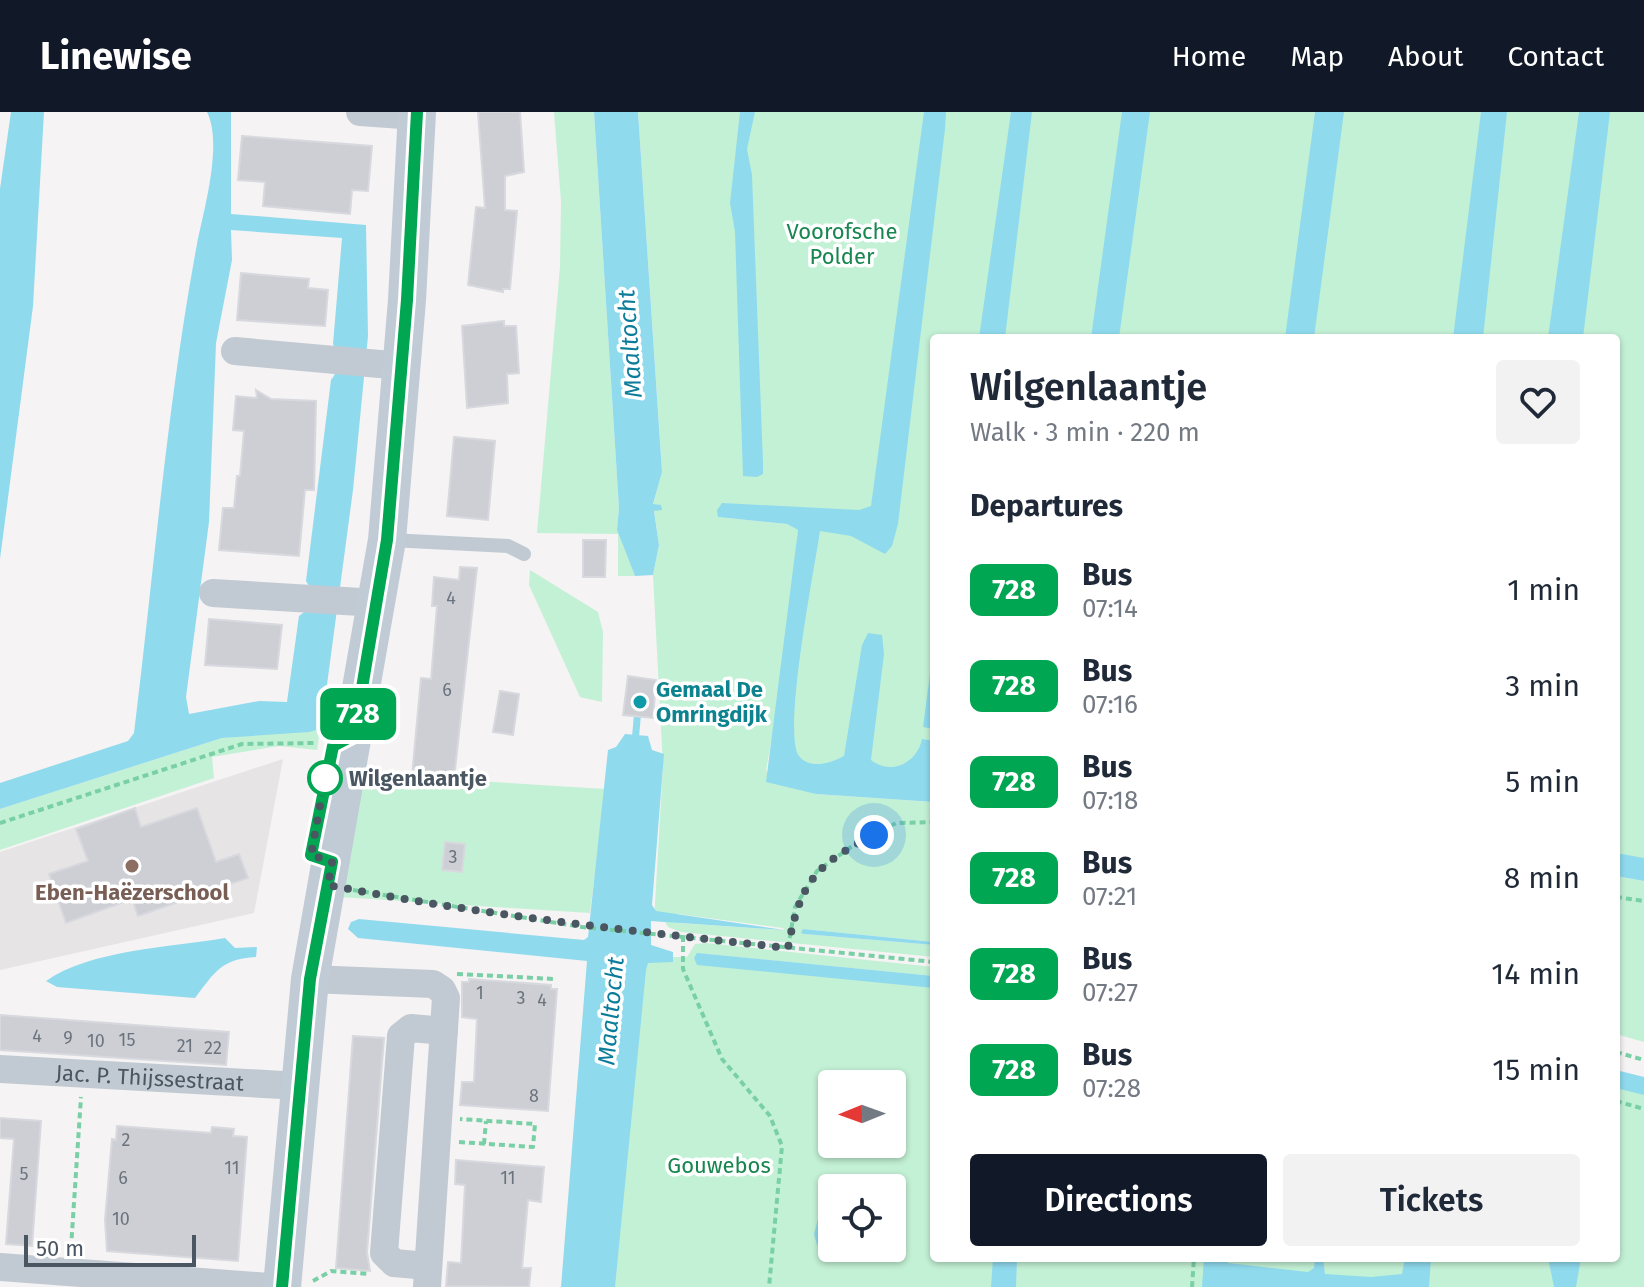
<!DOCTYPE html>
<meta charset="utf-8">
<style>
body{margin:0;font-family:"Fira Sans",sans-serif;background:#f2f2f3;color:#1f2937;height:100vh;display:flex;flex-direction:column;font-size:30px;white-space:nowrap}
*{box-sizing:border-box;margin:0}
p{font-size:26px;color:#747a83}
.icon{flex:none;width:44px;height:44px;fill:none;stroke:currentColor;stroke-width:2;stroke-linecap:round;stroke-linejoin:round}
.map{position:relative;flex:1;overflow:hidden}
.panel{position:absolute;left:930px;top:222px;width:690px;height:928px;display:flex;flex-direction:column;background:#fff;border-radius:8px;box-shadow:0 2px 6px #0004}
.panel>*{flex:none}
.badge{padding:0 16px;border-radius:12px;font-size:28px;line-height:52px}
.needle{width:52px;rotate:269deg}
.controls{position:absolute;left:818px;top:958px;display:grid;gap:16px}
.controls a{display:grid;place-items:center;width:88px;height:88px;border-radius:8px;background:#fff;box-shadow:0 2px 6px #0004;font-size:40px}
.scale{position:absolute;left:24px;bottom:20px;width:172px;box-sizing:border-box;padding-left:8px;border:4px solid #4a5661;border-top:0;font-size:22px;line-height:28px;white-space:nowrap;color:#4a5661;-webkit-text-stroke:6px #fff;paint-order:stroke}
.you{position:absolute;width:40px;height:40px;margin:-20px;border:6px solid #fff;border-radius:50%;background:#1a73e8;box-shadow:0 0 0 12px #1a73e833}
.map>.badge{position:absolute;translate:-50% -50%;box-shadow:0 0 0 4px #fff}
h2{padding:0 40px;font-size:30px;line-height:72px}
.round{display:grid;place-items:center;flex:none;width:84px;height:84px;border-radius:8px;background:#f2f2f3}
.head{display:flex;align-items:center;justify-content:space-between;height:136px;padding:0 40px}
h1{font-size:38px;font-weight:600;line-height:60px}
.primary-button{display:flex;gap:16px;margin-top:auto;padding:16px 40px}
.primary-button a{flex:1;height:92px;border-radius:8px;background:#111827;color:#fff;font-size:32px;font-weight:600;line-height:92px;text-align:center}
.primary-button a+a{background:#f2f2f3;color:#1f2937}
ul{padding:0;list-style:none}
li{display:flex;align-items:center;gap:24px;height:96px;padding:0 40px}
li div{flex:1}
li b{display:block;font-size:30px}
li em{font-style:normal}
li .badge{min-width:88px;font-weight:700;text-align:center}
header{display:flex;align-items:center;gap:48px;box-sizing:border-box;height:112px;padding:0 40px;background:#111827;color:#fff}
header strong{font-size:38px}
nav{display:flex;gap:44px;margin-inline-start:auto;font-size:28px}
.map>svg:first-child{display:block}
.education{fill:#e6e4e5}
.green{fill:#c3f1d5;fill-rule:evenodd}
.water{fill:#90daee;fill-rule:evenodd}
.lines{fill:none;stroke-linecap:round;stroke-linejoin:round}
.stream{stroke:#90daee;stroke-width:7}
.building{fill:#cdcfd5;stroke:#d7d9de;stroke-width:2}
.path{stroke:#7ad0a6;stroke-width:4;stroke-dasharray:6 4;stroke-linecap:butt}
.lane{stroke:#c1cad2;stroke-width:14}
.street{stroke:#c1cad2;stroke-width:28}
.secondary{stroke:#c1cbd6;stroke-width:38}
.line-casing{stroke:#fff;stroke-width:18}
.line{stroke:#00a651;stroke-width:12}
.walk{stroke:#4a5661;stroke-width:8;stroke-dasharray:0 14.4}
.culture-dot{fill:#0f9aa8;stroke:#fff;stroke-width:3}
.stop-dot{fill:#fff;stroke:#00a651;stroke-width:4}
.education-dot{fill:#8d6e63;stroke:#fff;stroke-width:3}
.labels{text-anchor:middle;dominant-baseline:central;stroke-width:7;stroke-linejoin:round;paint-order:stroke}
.number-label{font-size:18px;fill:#6b747e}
.park-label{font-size:22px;fill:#17864f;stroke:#fff}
.culture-label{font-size:22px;font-weight:bold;fill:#0d838f;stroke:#fff;text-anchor:start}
.stop-label{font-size:22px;font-weight:bold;fill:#4a5661;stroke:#fff;text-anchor:start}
.education-label{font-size:22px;font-weight:bold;fill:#785e54;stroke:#fff}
.street-label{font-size:22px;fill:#4a5661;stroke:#fff}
.water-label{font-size:24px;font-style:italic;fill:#0c7c9b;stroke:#fff}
</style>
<header>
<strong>Linewise</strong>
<nav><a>Home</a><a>Map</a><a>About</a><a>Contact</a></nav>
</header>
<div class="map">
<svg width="1644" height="1175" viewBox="0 0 1644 1175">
<rect width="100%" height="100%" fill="#f5f3f3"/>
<!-- education -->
<polygon class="education" points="283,647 254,801 0,858 0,740"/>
<!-- green -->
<g class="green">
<polygon points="554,0 594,0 619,396 617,418 635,464 618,464 618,422 537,421 560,155 561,89"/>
<path d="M638 0H1644V758L1616 754V226H934V679L778 665 812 406 718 405 787 412 798 418 784 554 766 659 816 682 934 690V830L803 817 804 822 934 833V845L681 820 668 815 665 810 654 809 663 654 653 463 659 433 654 398H661L653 393 662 359ZM678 802 783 816 784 818 677 811Z"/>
<polygon points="530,458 598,500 603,520 602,590 580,585 529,473"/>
<polygon points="320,617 317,638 279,634 212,645 214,666 0,738 0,697 222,626"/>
<polygon points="364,662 605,677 590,801 340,785"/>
<polygon points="1616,764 1644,769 1644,930 1616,922"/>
<path d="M706 831 934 855V864L695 841 934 870V1146H1616V967L1644 975V1175H594L621 845H687L695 832ZM832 972H892V1032H832ZM832 1076H892V1136H832Z"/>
</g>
<!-- water -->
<g class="water">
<polygon points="11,0 44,0 33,194 0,447 0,77"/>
<path d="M207 0H231V102L366 113 368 224 353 378 322 610 320 617 309 620 222 626 0 697V671L128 629 134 621C154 459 167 293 197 132 204 97 223 32 207 0ZM231 118 342 126 333 232C341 246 341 255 331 268L306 469 312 479 311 495 299 504 287 590 259 589 189 602 186 585 209 410 216 231 232 148Z"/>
<polygon points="594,0 638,0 662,360 653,392 661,393 662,398 654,399 659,433 653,463 635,464 617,418 619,396"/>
<polygon points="740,0 755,0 747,37 752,63 763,351 763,362 757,365 743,364 735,120 730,91"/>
<path d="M924 0H946L945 17 898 412 892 434 885 442 851 424 820 419C815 454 782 622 799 644 810 658 831 651 844 644L862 533 868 521 882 523 884 542 871 648C891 664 917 651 922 627L934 629V690L816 682 766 670 798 418 787 412 718 405 717 398 722 391 859 398 871 394Z"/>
<polygon points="1011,0 1032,0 1005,226 979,226"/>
<polygon points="1122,0 1150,0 1119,226 1091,226"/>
<polygon points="1315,0 1344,0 1314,226 1285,226"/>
<polygon points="1481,0 1507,0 1483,226 1453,226"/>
<polygon points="1579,0 1610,0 1583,226 1548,226"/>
<polygon points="934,532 934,617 923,615"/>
<polygon points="625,622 648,624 652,638 664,642 652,793 656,799 784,818 651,809 651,833 673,840 673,850 648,851 646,858 615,1175 561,1175 587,849 358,826 348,817 351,810 359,807 584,828 588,825 608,638 616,635"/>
<polygon points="1616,741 1644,746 1644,769 1616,764"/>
<polygon points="803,817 934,830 934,833 804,822 801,821"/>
<path d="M225 826 235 836 257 835 256 845C221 847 215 860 195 886L57 875 46 869C90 838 171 835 225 826Z"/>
<polygon points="697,841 934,864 934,876 697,853 694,846"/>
<polygon points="1616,958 1644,965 1644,983 1616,976"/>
<polygon points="819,1104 832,1106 832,1135 817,1133 814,1122"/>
<polygon points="993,1146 1017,1146 1016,1175 991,1175"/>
<polygon points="1204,1146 1226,1146 1228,1151 1308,1160 1314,1156 1315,1146 1323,1146 1325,1162 1371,1165 1402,1162 1405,1146 1431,1146 1429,1175 1202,1175"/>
<polygon points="1548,1146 1581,1146 1576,1175 1554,1175"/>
</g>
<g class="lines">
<!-- stream -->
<polyline class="stream" points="635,631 638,596"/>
</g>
<!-- building -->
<g class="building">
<polygon points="478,0 520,0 524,60 505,64 505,98 517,99 510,177 503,177 503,180 468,173 476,95 485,96"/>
<polygon points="242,24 372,34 368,79 352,78 350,102 263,94 265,70 238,68"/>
<polygon points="241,161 309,167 308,176 328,178 325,214 237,208"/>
<polygon points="504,209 504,214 516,214 519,261 507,262 508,291 467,296 462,214"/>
<polygon points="256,278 271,287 316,289 314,378 305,378 299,444 219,438 223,396 234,396 237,364 240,364 244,319 233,318 236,284 257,286"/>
<polygon points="454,325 495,329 488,408 447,404"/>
<polygon points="583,428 606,428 605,465 583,465"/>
<polygon points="460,455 477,456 454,667 412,664 421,566 431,567 437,494 432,494 434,465 459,468"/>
<polygon points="209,507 282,513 277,557 205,553"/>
<polygon points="628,564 656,568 653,606 623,603"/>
<polygon points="500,579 519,582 513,623 493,620"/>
<polygon points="135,696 141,715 197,696 216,750 239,742 248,766 138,804 132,787 66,811 49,762 88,749 76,717"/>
<polygon points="445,730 465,732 462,760 442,758"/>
<polygon points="469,867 551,873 551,877 557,877 548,999 460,993 462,970 474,970 477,907 462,905 462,870 469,870"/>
<polygon points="0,903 229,920 226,953 0,938"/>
<polygon points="353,924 384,926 367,1140 370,1159 336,1156"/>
<polygon points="0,1006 41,1009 32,1134 6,1132 14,1027 0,1026"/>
<polygon points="117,1014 211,1021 212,1015 234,1017 233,1024 247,1025 238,1149 107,1139 105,1108 112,1027 116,1028"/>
<polygon points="456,1048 544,1055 541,1090 528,1088 522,1156 531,1156 529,1175 446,1174 448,1150 461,1151 465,1073 455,1072"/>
</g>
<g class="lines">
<!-- path -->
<g class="path">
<polyline points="0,711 242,632 315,631"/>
<polyline points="353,778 582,815 934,850"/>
<polyline points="1616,785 1644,789"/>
<polyline points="683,824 683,857 722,947 770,1004 782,1034 769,1175"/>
<polyline points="788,836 795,795 817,759 851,735 896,711 934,710"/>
<polyline points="457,862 555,867"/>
<polyline points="1616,940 1644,948"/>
<polyline points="1616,989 1644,997"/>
<polyline points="459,1030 533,1035 535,1012 460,1007"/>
<polyline points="484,1032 486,1009"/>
<polyline points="71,1136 81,985"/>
<polyline points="313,1169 331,1159 369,1162"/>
<polyline points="1192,1175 1194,1146"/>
</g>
<!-- lane -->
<g class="lane">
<polyline points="390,428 508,434 524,442"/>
<polyline points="327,748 311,743 333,635"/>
</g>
<!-- street -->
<g class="street">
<polyline points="360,0 417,4"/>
<polyline points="235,239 402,254"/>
<polyline points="213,481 377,491"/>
<polyline points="310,867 433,872 442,878 446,886 427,1175"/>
<path id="s1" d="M0 957 300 974"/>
<polyline points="428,1154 394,1151 384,1141 401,924 411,916 444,919"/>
<polyline points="0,1155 269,1175"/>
</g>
<!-- secondary -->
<polyline class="secondary" points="282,1175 310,867 387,428 407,188 417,0"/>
</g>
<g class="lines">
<defs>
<polyline id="line" points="282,1175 310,867 332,750 311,743 333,634 354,623 387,428 407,188 417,0"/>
</defs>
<!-- line casing -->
<use href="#line" class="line-casing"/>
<!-- line -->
<use href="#line" class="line"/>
<!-- walk -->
<path class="walk" d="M325 666 311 743 332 750 328 773C480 803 633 819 788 836 800 770 815 753 874 723"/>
</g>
<!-- markers -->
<circle class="culture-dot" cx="640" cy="590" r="8"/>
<circle class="stop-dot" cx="325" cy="666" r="16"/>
<circle class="education-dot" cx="132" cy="754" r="8"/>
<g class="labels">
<!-- number labels -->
<g class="number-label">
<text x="451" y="486">4</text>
<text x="447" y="578">6</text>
<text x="453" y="745">3</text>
<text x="480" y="881">1</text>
<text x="521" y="886">3</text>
<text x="542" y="888">4</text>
<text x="37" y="924">4</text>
<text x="68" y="926">9</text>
<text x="127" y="928">15</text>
<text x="96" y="929">10</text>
<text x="185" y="934">21</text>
<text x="213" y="936">22</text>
<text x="534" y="984">8</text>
<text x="126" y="1028">2</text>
<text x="232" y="1056">11</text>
<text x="24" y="1062">5</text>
<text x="123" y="1066">6</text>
<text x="508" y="1066">11</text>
<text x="121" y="1107">10</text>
</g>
<!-- park labels -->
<g class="park-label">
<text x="842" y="119">Voorofsche<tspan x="842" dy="25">Polder</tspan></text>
<text x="719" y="1053">Gouwebos</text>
</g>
<!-- culture labels -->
<g class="culture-label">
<text x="656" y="577">Gemaal De<tspan x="656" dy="25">Omringdijk</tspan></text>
</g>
<!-- stop labels -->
<g class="stop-label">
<text x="349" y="666">Wilgenlaantje</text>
</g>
<!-- education labels -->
<g class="education-label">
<text x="132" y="780">Eben-Haëzerschool</text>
</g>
<!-- street labels -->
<g class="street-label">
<text stroke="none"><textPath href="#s1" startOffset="150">Jac. P. Thijssestraat</textPath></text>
</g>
<!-- water labels -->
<g class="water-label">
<text transform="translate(630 232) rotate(-94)">Maaltocht</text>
<text transform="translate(611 899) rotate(-85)">Maaltocht</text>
</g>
</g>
</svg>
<div class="controls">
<a><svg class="needle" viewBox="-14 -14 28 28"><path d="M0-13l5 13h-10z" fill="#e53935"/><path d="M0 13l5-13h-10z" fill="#747a83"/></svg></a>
<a><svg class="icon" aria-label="locate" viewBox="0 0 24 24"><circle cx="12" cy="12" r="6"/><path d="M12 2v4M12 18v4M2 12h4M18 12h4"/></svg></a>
</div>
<div class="scale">50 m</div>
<div class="you" style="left:874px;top:723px"></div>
<b class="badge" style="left:358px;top:602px;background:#00a651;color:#fff">728</b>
<section class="panel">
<div class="head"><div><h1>Wilgenlaantje</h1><p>Walk · 3 min · 220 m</p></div><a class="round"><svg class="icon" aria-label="heart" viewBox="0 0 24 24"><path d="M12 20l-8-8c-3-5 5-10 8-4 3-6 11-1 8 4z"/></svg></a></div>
<h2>Departures</h2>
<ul>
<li><span class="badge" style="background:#00a651;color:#fff">728</span><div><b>Bus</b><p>07:14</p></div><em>1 min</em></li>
<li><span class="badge" style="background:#00a651;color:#fff">728</span><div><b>Bus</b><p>07:16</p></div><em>3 min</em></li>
<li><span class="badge" style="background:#00a651;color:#fff">728</span><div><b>Bus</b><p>07:18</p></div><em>5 min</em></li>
<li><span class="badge" style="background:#00a651;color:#fff">728</span><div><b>Bus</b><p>07:21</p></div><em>8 min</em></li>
<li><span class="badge" style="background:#00a651;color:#fff">728</span><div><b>Bus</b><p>07:27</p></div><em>14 min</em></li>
<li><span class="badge" style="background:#00a651;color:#fff">728</span><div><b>Bus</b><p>07:28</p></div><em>15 min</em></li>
</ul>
<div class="primary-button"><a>Directions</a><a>Tickets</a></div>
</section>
</div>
